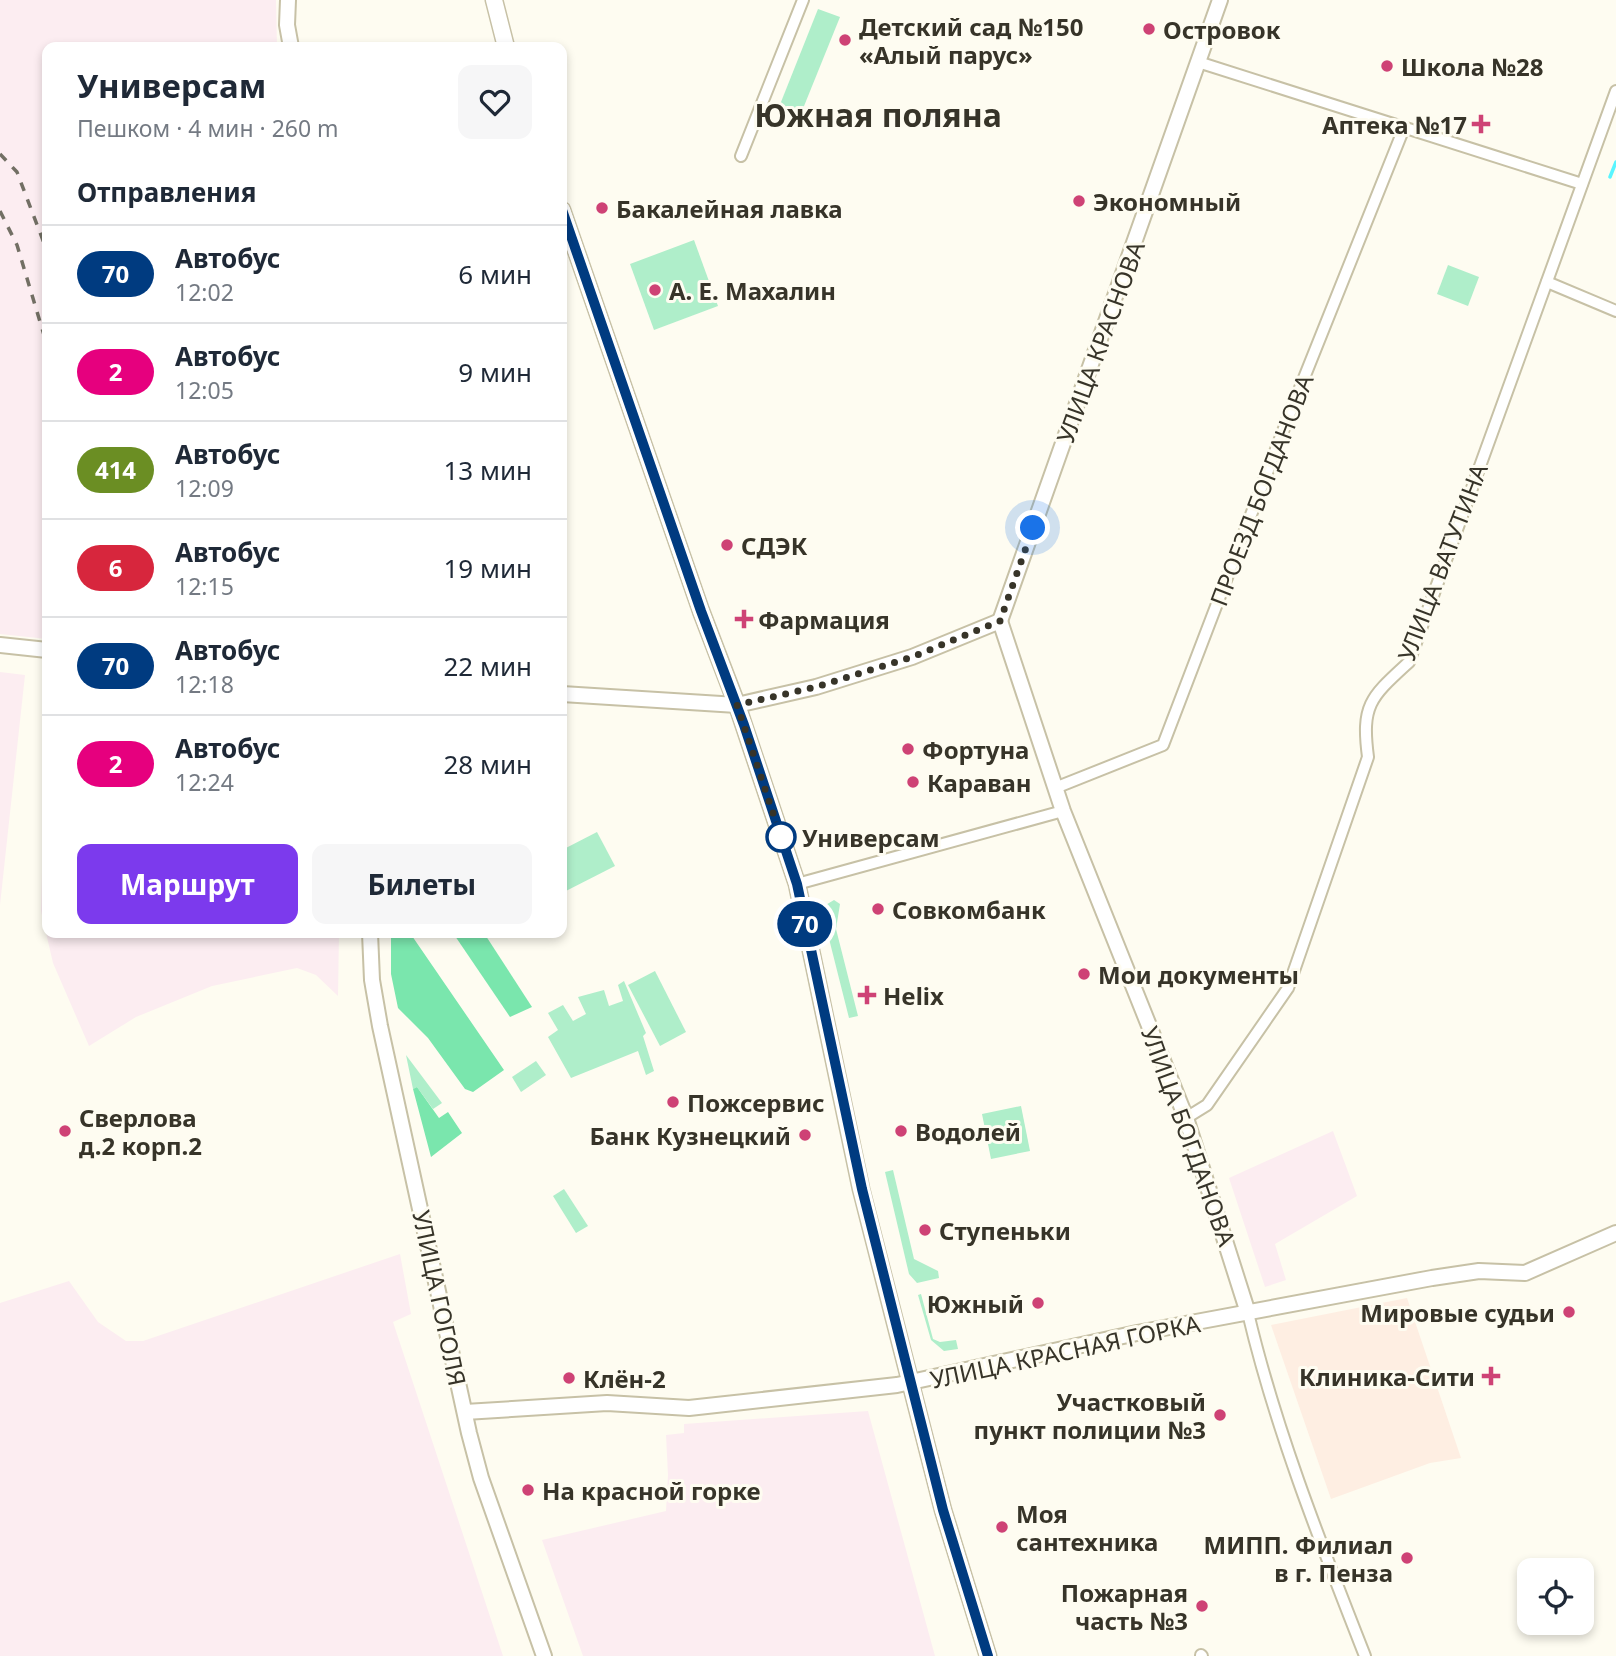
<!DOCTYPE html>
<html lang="ru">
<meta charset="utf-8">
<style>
body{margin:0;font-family:"Noto Sans",sans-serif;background:#f6f6f7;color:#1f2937;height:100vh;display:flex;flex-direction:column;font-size:26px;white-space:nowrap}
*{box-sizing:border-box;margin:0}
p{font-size:23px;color:#747a83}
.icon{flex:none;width:38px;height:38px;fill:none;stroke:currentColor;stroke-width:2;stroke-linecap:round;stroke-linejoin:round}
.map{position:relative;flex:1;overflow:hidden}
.panel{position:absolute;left:42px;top:42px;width:525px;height:896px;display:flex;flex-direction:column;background:#fff;border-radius:14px;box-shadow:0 4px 10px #0003}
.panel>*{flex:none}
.badge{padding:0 14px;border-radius:23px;font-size:24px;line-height:46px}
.buttons{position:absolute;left:1517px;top:1558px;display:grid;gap:14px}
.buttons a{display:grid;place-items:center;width:77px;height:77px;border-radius:14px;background:#fff;box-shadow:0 4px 10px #0003;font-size:35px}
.you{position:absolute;width:35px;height:35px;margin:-18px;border:5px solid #fff;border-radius:50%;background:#1a73e8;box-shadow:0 0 0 10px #1a73e833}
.map>.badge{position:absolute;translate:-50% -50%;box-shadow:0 0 0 4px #fff}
h2{padding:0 35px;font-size:26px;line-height:63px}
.round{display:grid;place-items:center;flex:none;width:74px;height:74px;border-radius:14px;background:#f6f6f7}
.summary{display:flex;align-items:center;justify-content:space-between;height:119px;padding:0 35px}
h1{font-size:33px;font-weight:700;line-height:52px}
.primary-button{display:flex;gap:14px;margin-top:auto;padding:14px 35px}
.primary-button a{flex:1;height:80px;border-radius:14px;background:#7c3aed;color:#fff;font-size:28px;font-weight:700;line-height:80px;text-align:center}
.primary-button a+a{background:#f6f6f7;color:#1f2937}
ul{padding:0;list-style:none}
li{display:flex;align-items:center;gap:21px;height:98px;padding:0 35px;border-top:2px solid #e0e1e3}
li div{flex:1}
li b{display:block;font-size:26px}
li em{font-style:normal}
li .badge{min-width:77px;font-weight:700;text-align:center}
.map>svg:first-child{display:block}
.industrial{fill:#fcedf1}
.medical{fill:#feeee2}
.green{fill:#afeeca}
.forest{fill:#7ae6ad}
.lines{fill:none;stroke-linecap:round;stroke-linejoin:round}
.stream{stroke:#59f5ff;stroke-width:3.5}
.street-casing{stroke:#c7c1a6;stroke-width:14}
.secondary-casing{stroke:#c7c1a6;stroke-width:18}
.primary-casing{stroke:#c7c1a6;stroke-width:19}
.street{stroke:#fff;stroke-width:10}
.secondary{stroke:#fff;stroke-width:14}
.primary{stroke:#fff;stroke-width:16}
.rail{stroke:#726f64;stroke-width:3.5;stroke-dasharray:9 9;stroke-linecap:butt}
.line-casing{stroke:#fff;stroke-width:16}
.line{stroke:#003b80;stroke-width:10}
.walk{stroke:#373429;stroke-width:7;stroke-dasharray:0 12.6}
.poi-dot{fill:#ce4275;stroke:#fefcf1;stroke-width:2.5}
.stop-dot{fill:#fff;stroke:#003b80;stroke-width:3.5}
.labels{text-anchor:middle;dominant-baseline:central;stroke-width:6;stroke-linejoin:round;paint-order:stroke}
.poi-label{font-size:24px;font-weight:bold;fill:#373429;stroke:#fefcf1;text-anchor:start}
.street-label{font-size:24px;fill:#373429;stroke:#fefcf1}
.stop-label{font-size:24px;font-weight:bold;fill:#373429;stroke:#fefcf1;text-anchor:start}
.district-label{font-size:32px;font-weight:bold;fill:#373429;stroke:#fefcf1}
</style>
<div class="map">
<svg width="1616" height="1656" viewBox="0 0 1616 1656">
<rect width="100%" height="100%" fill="#fefcf1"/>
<!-- industrial -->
<g class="industrial">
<polygon points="0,0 276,0 277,47 47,47 47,639 0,634"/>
<polygon points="0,672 25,675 0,905"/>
<polygon points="44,792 47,792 47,933 339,933 338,996 316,975 297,968 212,986 136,1017 89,1046 53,963 41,911"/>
<polygon points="1333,1131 1357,1196 1275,1244 1286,1280 1265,1287 1229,1178"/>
<polygon points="400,1254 411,1314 393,1322 503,1656 0,1656 0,1303 69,1281 98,1322 126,1341 143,1341"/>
<polygon points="868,1411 935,1656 583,1656 542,1540 666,1511 668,1475 666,1435 684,1433 684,1424"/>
</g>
<!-- medical -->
<polygon class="medical" points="1407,1298 1461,1458 1430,1463 1331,1499 1271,1325"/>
<!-- green -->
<g class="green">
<polygon points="818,9 840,17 800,116 779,107"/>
<polygon points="694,240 718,306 654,330 630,264"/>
<polygon points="1448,265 1479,277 1468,306 1437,294"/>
<polygon points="597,832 615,866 562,893 562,850"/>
<polygon points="834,900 840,904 836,929 858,1016 849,1018 823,915 824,906"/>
<polygon points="655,971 686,1032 660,1046 628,985"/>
<polygon points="624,981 646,1033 643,1036 654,1071 646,1075 638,1051 571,1078 548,1037 558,1030 548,1013 563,1005 573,1021 586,1014 578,997 604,990 609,1006 623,1001 618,985"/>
<polygon points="406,1055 442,1103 433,1109 417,1087 413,1089"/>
<polygon points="536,1061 546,1075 521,1092 512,1077"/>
<polygon points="1021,1106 1030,1151 991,1159 982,1114"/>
<polygon points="893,1170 914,1259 938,1271 939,1278 917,1283 909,1274 885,1172"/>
<polygon points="564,1189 588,1226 576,1233 553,1196"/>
<polygon points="921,1294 933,1339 940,1342 956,1340 958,1349 944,1351 931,1340 918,1295"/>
</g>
<!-- forest -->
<g class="forest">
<polygon points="391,933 410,933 504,1070 473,1092 465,1089 428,1038 398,1008 391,974"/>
<polygon points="453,933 484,933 532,1007 510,1017"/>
<polygon points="417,1087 439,1118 448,1112 462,1133 431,1157 413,1089"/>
</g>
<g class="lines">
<!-- stream -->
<polyline class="stream" points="1610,177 1616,162"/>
<defs>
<g id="street">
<polyline points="1198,62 1582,184"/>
<polyline points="741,156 803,0"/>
<polyline points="1547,282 1616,311"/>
<polyline points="1055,788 1163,745 1288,418 1404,128"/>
<polyline points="797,884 1063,811"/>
<path d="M1186 1118 1207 1105 1288 988 1368 757C1361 704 1371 697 1409 662L1616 91"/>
<path d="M1248 1313C1276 1431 1321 1544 1365 1656"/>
<polyline points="1201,1655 1202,1656"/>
</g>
<g id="secondary">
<polyline points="288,0 287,25 291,47"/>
<polyline points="1000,621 1063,811 1186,1118 1248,1313"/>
<polyline points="1000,621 1220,0"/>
<polyline points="0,645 47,650"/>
<polyline points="562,694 737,705 816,687 912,657 1000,621"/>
<polyline points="370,933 372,980 380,1026 469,1433 481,1478 544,1656"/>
<polyline points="465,1412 607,1403 689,1408 897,1385 1137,1333 1432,1278 1479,1271 1525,1273 1616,1233"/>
</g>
<g id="primary">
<polyline points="494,0 506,47"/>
<polyline points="562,210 701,611 737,705 797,884 861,1189 943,1510 988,1656"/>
</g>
</defs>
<!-- street casing -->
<use href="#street" class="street-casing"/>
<!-- secondary casing -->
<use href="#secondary" class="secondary-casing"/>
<!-- primary casing -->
<use href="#primary" class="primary-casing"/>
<!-- street -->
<use href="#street" class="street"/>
<!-- secondary -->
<use href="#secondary" class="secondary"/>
<!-- primary -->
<use href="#primary" class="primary"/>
<!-- rail -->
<g class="rail">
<polyline points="0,154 17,172 47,251"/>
<polyline points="0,211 17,245 47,345"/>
</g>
</g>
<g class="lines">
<defs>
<polyline id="line" points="562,210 701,611 744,725 797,884 862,1189 943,1510 988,1656"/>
</defs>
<!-- line casing -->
<use href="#line" class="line-casing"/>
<!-- line -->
<use href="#line" class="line"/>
<!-- walk -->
<polyline class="walk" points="781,837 737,705 816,687 912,657 1000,621 1033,528"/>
</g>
<!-- markers -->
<g class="poi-dot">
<circle cx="1149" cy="29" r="7"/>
<circle cx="845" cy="40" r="7"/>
<circle cx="1387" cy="66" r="7"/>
<path d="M1477.5 113.5h7v7h7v7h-7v7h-7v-7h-7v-7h7z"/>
<circle cx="1079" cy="201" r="7"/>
<circle cx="602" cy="208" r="7"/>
<circle cx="655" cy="290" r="7"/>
<circle cx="727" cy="545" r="7"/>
<path d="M740.5 608.5h7v7h7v7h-7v7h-7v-7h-7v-7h7z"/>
<circle cx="908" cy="749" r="7"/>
<circle cx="913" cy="782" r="7"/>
<circle cx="878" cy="909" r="7"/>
<circle cx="1084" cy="974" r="7"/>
<path d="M863.5 984.5h7v7h7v7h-7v7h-7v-7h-7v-7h7z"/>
<circle cx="673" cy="1102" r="7"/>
<circle cx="65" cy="1131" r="7"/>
<circle cx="901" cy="1131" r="7"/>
<circle cx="805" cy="1135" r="7"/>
<circle cx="925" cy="1230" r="7"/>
<circle cx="1038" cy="1303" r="7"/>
<circle cx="1569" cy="1312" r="7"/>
<path d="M1487.5 1365.5h7v7h7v7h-7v7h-7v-7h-7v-7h7z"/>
<circle cx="569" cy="1378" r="7"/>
<circle cx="1220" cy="1415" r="7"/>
<circle cx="528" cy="1490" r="7"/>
<circle cx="1002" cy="1527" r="7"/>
<circle cx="1407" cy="1558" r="7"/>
<circle cx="1202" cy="1606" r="7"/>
</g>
<circle class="stop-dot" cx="781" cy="837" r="14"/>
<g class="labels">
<!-- poi labels -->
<g class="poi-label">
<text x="859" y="26">Детский сад №150<tspan x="859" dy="28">«Алый парус»</tspan></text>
<text x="1163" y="29">Островок</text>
<text x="1401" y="66">Школа №28</text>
<text x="1467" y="124" text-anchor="end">Аптека №17</text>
<text x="1093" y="201">Экономный</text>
<text x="616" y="208">Бакалейная лавка</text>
<text x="669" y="290">А. Е. Махалин</text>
<text x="741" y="545">СДЭК</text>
<text x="758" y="619">Фармация</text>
<text x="922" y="749">Фортуна</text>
<text x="927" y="782">Караван</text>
<text x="892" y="909">Совкомбанк</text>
<text x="1098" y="974">Мои документы</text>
<text x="883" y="995">Helix</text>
<text x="687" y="1102">Пожсервис</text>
<text x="79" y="1117">Сверлова<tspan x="79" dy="28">д.2 корп.2</tspan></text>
<text x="915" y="1131">Водолей</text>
<text x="791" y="1135" text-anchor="end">Банк Кузнецкий</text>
<text x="939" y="1230">Ступеньки</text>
<text x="1024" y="1303" text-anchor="end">Южный</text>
<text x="1555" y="1312" text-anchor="end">Мировые судьи</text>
<text x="1475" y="1376" text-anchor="end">Клиника-Сити</text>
<text x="583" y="1378">Клён-2</text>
<text x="1206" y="1401" text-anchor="end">Участковый<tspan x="1206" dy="28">пункт полиции №3</tspan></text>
<text x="542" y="1490">На красной горке</text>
<text x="1016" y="1513">Моя<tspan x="1016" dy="28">сантехника</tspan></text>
<text x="1393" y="1544" text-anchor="end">МИПП. Филиал<tspan x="1393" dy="28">в г. Пенза</tspan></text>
<text x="1188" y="1592" text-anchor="end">Пожарная<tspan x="1188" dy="28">часть №3</tspan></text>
</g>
<!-- street labels -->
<g class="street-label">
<text transform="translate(1100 342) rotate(-70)">УЛИЦА КРАСНОВА</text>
<text transform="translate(1261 490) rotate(-69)">ПРОЕЗД БОГДАНОВА</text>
<text transform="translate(1442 562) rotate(-69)">УЛИЦА ВАТУТИНА</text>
<text transform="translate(1189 1136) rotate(70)">УЛИЦА БОГДАНОВА</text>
<text transform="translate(440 1298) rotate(78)">УЛИЦА ГОГОЛЯ</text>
<text transform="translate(1065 1351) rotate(-12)">УЛИЦА КРАСНАЯ ГОРКА</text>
</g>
<!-- stop labels -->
<g class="stop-label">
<text x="802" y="837">Универсам</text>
</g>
<!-- district labels -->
<g class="district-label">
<text x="878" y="114">Южная поляна</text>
</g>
</g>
</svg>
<div class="buttons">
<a><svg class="icon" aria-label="locate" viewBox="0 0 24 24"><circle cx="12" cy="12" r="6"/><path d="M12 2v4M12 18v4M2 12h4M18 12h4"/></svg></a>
</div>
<div class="you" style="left:1033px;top:528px"></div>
<b class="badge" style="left:805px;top:924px;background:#003b80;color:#fff">70</b>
<section class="panel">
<div class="summary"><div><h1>Универсам</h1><p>Пешком · 4 мин · 260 m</p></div><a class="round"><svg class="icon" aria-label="heart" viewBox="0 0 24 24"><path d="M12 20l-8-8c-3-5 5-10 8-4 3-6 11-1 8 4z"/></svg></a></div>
<h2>Отправления</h2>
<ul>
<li><span class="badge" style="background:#003b80;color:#fff">70</span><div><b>Автобус</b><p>12:02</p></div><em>6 мин</em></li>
<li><span class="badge" style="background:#e6007e;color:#fff">2</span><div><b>Автобус</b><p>12:05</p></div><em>9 мин</em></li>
<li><span class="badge" style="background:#6b8e23;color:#fff">414</span><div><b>Автобус</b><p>12:09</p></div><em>13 мин</em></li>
<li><span class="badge" style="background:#d7263d;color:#fff">6</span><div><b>Автобус</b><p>12:15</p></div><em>19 мин</em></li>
<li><span class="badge" style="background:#003b80;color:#fff">70</span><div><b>Автобус</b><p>12:18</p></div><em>22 мин</em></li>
<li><span class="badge" style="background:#e6007e;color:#fff">2</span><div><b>Автобус</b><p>12:24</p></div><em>28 мин</em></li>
</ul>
<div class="primary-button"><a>Маршрут</a><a>Билеты</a></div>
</section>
</div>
